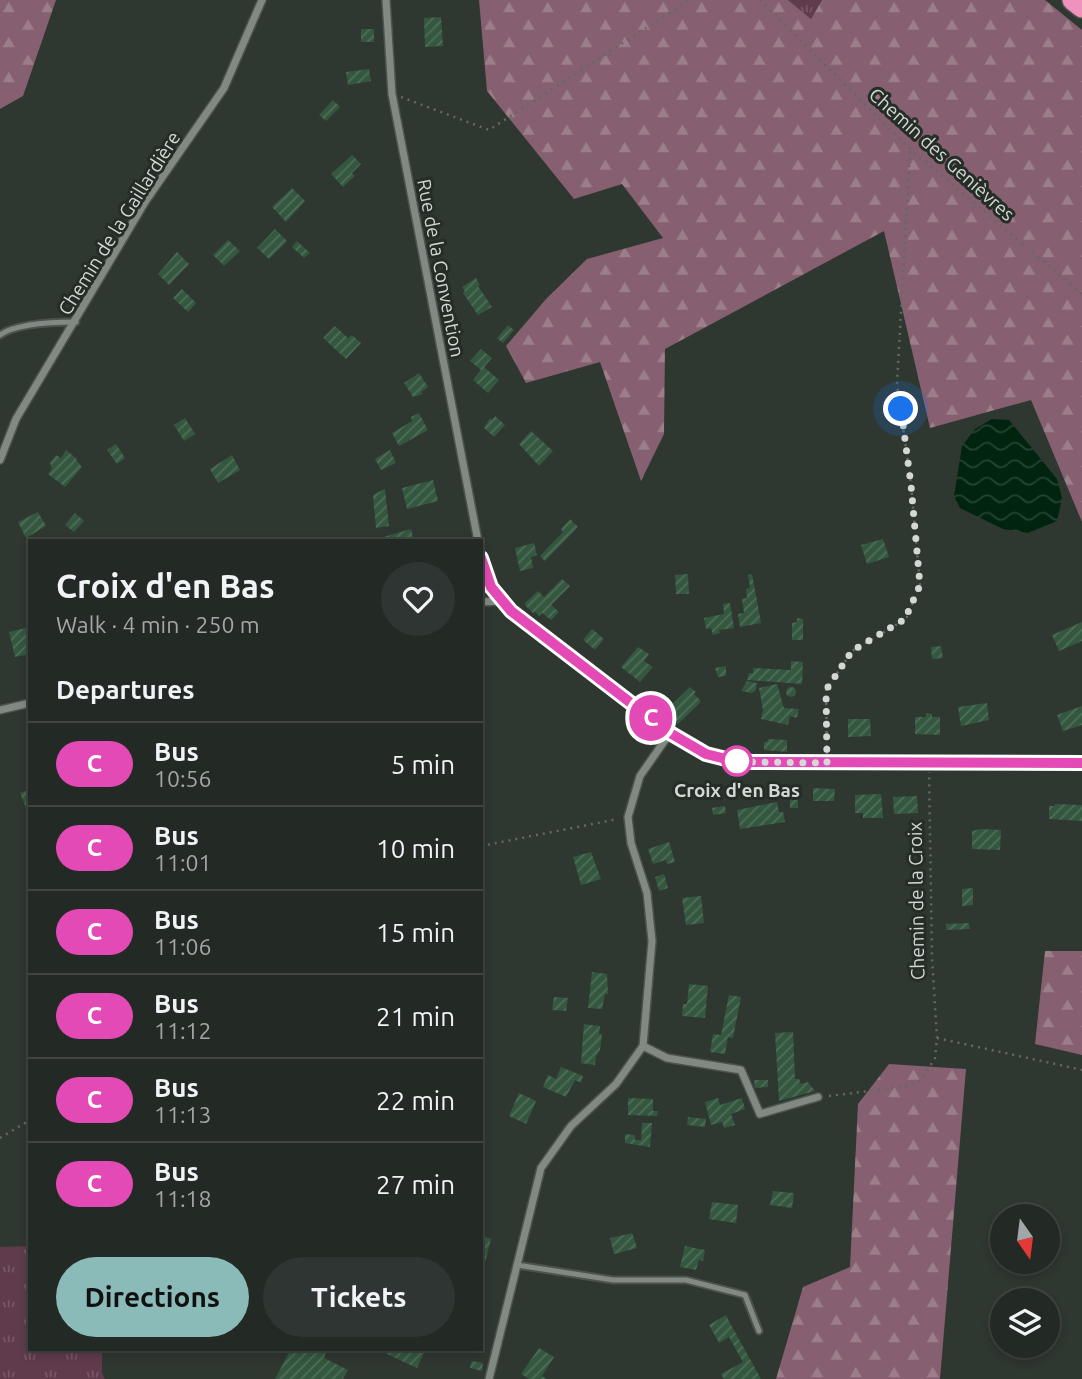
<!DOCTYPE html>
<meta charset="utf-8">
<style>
body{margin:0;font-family:Ubuntu,sans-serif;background:#2f3532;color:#f1f3f6;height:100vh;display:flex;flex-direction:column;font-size:26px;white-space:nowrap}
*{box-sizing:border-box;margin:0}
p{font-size:23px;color:#a3a6a7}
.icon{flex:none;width:38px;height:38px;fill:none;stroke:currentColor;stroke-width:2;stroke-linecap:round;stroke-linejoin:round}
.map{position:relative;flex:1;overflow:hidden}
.panel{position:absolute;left:28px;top:539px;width:455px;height:812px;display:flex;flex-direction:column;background:#232925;border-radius:0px;box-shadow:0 4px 10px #0003,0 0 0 2px #404542}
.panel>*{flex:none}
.badge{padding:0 14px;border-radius:23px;font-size:24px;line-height:46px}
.needle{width:46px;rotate:166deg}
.fabs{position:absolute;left:990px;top:1204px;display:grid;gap:14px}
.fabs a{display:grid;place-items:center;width:70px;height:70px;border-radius:50%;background:#232925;box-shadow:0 4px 10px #0003,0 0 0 2px #404542;font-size:35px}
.you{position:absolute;width:35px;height:35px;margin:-18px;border:5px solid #fff;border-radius:50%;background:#1a73e8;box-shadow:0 0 0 10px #1a73e833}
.map>.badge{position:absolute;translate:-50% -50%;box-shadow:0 0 0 4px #fff}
h2{padding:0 28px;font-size:26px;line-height:63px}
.round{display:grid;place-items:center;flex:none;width:74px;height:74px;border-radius:37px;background:#2f3532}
.summary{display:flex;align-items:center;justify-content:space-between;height:119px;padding:0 28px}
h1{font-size:33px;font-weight:700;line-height:52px}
.primary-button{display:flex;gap:14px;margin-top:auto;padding:14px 28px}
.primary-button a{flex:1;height:80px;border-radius:42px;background:#8bbbb9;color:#111;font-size:28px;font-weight:700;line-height:80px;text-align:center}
.primary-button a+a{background:#2f3532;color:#f1f3f6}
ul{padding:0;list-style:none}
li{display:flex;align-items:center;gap:21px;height:84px;padding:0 28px;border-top:2px solid #404542}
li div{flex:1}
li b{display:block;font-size:26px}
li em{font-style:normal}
li .badge{min-width:77px;font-weight:700;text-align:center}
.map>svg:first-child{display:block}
.grass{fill:url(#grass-tufts)}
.forest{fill:url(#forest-firs)}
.water{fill:url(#water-waves)}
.building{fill:url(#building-hatch)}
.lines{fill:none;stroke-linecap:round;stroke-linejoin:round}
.lane-casing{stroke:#4c524d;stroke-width:9}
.street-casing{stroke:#4c524d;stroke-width:10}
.highway-casing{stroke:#4c524d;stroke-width:24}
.path{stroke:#636a64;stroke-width:2.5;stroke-dasharray:2 5;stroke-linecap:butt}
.lane{stroke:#808982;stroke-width:5}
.street{stroke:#808982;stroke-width:7}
.highway{stroke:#f092be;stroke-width:21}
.line-casing{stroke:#fff;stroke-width:16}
.line{stroke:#e44ab5;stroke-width:10}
.walk{stroke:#d3d8d4;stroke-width:7;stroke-dasharray:0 12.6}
.stop-dot{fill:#fff;stroke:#e44ab5;stroke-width:3.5}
.labels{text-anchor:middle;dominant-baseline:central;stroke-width:6;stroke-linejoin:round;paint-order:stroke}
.street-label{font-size:19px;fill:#d3d8d4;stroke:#252d27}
.stop-label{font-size:19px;font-weight:bold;fill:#d3d8d4;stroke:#252d27}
</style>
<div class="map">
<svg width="1082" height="1379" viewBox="0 0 1082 1379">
<defs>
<pattern id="grass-tufts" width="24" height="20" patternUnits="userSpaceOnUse" patternTransform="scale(1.75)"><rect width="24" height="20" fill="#603b4c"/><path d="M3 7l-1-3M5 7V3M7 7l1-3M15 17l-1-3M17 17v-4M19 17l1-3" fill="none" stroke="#765765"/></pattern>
<pattern id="forest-firs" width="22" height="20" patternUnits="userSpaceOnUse" patternTransform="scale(1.75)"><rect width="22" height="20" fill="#865f70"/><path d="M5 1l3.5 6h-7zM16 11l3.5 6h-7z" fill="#9c7d8a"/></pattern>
<pattern id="water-waves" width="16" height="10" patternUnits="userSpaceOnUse" patternTransform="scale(1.75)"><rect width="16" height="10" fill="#01240f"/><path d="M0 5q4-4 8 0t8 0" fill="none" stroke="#254331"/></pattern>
<pattern id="building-hatch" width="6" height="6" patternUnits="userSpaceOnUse" patternTransform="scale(1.75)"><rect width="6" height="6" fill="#34573f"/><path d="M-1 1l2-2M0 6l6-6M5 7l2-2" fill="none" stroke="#506e5a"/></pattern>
</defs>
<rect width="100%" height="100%" fill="#2f3731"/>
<!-- grass -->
<g class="grass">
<polygon points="788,0 822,0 811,19"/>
<polygon points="30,1246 30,1349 102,1349 102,1373 105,1379 0,1379 0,1247"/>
</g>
<!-- forest -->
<g class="forest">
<polygon points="0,0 56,0 23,96 0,109"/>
<polygon points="479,0 788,0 811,19 822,0 1045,0 1082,30 1082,522 1031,400 930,428 884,231 665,349 664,434 641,481 600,362 526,383 506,346 546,299 587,259 663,238 622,184 574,199 487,91"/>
<polygon points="1045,951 1082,951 1082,1055 1035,1044"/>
<polygon points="889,1064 966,1069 940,1379 776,1379 803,1287 850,1267 858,1104"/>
</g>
<!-- water -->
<polygon class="water" points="992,419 1009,420 1057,479 1062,498 1057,521 1028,533 1003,529 960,508 954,496 962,446 975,429"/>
<!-- building -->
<g class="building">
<polygon points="441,17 443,46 425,47 424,18"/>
<rect x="361" y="29" width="13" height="13"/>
<polygon points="369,69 371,81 348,85 346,72"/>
<polygon points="333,100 340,107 326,121 319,115"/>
<polygon points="352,155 361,164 352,173 355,176 343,187 331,174"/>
<polygon points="292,188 305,201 286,222 272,207"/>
<polygon points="275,229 287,241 269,259 257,248"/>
<polygon points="228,240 240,251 224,266 213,255"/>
<polygon points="297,241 310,253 304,258 292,247"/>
<polygon points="177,252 189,264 169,285 158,274"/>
<polygon points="476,278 480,285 478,286 492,307 478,315 463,293 465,292 462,287"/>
<polygon points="182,289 196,303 188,312 173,298"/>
<polygon points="508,325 514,330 503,343 497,338"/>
<polygon points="335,326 348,338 352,335 361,343 346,359 323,338"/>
<polygon points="481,349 492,358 484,367 499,380 488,393 473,380 481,370 470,361"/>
<polygon points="419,373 428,387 421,392 423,394 413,397 404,383"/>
<polygon points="419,413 428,430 399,446 392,433 412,421 411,417"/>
<polygon points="495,416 505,425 494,437 484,428 490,418 492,420"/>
<polygon points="185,418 195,434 184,441 174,425"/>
<polygon points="531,431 553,451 539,466 519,444"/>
<polygon points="116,444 125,458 117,464 107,450"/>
<polygon points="66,450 77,459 76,460 82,467 65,487 48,474 52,469 50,463 56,455 61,458"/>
<polygon points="390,450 396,463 381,470 375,459"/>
<polygon points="232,455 240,470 218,483 210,469"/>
<polygon points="433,480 438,501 407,509 402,488"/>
<polygon points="385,489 389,526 376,528 373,495"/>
<polygon points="38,512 46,526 26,538 18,522"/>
<polygon points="75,513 84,521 74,532 65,525"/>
<polygon points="570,519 578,527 545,561 540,556 563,532 561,529"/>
<polygon points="411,529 414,541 380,541 380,538"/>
<polygon points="883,539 889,557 867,564 861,545"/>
<polygon points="534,543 537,555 531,557 533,568 520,571 515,548"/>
<polygon points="688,574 689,594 676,594 675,575"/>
<polygon points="752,574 761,623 740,627 738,614 744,613 742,599 747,598 746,589 750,588 748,575"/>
<polygon points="562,579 570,586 551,605 559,612 551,620 542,613 539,616 535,612 533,613 524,604 538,591 544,597"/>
<polygon points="730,603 734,628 719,630 720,633 713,635 711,628 706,629 704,618 724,614 723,604"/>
<polygon points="797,618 803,619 803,640 792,640 792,623 797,622"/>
<polygon points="1082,622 1082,641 1059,651 1052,635"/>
<polygon points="26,628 30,636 30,654 15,657 9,632"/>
<polygon points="592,629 604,639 595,650 583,640"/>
<polygon points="941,646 943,658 932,659 931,647"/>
<polygon points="638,647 649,654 644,661 653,667 640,682 621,667"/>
<polygon points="791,661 803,662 802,684 747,680 749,673 753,673 753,668 791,670"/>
<polygon points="726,666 726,676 718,677 715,668"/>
<polygon points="747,681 757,683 756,690 752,693 741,691"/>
<polygon points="777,684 784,708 799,709 797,718 790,716 788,725 761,719 763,710 759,688"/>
<circle cx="791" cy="692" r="5"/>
<polygon points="690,687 696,692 694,694 700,700 700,703 678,724 663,713"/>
<polygon points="987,703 989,720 961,726 958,707"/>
<polygon points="1082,706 1082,725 1063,731 1057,715"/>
<polygon points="926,713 932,714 932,717 940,717 940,735 915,734 915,717 926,717"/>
<polygon points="848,719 870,719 871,736 848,737"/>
<polygon points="768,739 787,740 787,752 764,750 764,742 767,742"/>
<polygon points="813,788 835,789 834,801 813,801"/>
<polygon points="30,789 30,808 27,810 20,793"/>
<rect x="790" y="792" width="8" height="16"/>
<polygon points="881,794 883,818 863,818 863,813 855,813 855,795"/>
<polygon points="917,796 918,813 894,814 893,797"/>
<polygon points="777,802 779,812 783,812 785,822 740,829 737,810"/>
<polygon points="1055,804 1082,805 1082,821 1049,819 1049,806 1055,806"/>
<polygon points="725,806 726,813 713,815 712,808"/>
<polygon points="981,829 1001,830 1000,850 972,849 972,831"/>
<polygon points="669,842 675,862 667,864 666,860 653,864 648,849"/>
<polygon points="591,852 601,879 581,885 573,857"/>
<polygon points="664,874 668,888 659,891 655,877"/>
<polygon points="973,888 973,905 962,906 962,889"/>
<polygon points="701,896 704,923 686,925 682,898"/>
<polygon points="969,923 970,929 946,930 946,924"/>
<polygon points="592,972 607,974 608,994 605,994 602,1009 588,1008"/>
<polygon points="689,984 708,986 705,1018 682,1016 683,1004 687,1004"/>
<polygon points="729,995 741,997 733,1038 728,1037 725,1054 710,1052 713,1034 721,1035"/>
<polygon points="554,997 568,998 566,1011 552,1010"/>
<polygon points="584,1024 600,1026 599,1034 602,1034 600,1050 596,1056 595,1065 581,1063"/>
<polygon points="793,1032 795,1079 799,1079 801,1084 808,1082 815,1091 779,1101 775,1033"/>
<polygon points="561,1067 583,1076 581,1083 575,1080 566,1097 543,1087 548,1075 556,1079"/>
<polygon points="754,1080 768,1080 768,1087 755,1088"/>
<polygon points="519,1093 536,1101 526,1124 509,1116"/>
<polygon points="628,1098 653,1099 653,1111 658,1111 657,1116 628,1115"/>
<polygon points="718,1098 720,1105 742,1098 745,1109 731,1114 735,1125 724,1128 722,1122 711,1125 705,1102"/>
<polygon points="688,1117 706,1119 705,1127 687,1125"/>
<polygon points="642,1123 652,1123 650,1147 625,1143 625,1134 635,1135 635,1140 641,1140"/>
<polygon points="773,1191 794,1193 792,1208 770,1205"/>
<polygon points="712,1202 738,1205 736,1223 709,1219"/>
<polygon points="632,1233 637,1248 614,1254 610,1238"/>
<polygon points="481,1236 491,1239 482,1275 481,1275"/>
<polygon points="685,1246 705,1250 703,1261 699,1260 696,1270 680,1267"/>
<polygon points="726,1315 730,1323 761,1379 724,1379 721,1374 743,1362 729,1337 719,1343 709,1325"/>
<polygon points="539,1348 554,1357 542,1376 547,1379 529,1379 521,1374"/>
<polygon points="291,1349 327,1349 324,1358 348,1370 343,1379 275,1379"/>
<polygon points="376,1349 423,1349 425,1351 417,1368"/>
<polygon points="472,1361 483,1363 482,1371 470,1368"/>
</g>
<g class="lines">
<defs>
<g id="lane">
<path d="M0 335C17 323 55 322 76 322"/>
<polyline points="517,1265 613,1280 686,1280 745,1295 759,1331"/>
</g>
<g id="street">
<polyline points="386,0 392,94 478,541"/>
<polyline points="0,460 16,419 145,202 224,88 262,0"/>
<polyline points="481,557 491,587 511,611 670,733 706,753 726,759 752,762 1082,763"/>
<polyline points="481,602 501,601"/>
<polyline points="0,710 30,703"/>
<polyline points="643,1046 667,1058 741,1070 760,1114 818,1097"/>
<polyline points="489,1379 541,1168 571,1126 616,1084 643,1046 652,941 647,893 631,843 628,817 640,776 670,733"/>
</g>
<polyline id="highway" points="1073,0 1082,7"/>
</defs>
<!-- lane casing -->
<use href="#lane" class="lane-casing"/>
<!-- street casing -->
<use href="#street" class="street-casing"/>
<!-- highway casing -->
<use href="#highway" class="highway-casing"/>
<!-- path -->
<g class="path">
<polyline points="760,0 910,149 1082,294"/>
<polyline points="401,97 489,130 689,0"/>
<polyline points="827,754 826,690 852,651 906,619 920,585 911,485 897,384 910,149"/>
<polyline points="481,846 618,819"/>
<polyline points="937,1038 1082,1070"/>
<polyline points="829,1096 909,1086 921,1080 935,1058 937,1038 932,958 929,772"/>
<polyline points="0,1138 30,1120"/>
</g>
<!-- lane -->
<use href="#lane" class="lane"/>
<!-- street -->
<use href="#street" class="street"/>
<!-- highway -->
<use href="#highway" class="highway"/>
</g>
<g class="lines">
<defs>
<polyline id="line" points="481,558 491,587 511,611 670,733 706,754 726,759 752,762 1082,763"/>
</defs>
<!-- line casing -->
<use href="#line" class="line-casing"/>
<!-- line -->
<use href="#line" class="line"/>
<!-- walk -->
<polyline class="walk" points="737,761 726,759 752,762 827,763 826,690 852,651 905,619 920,585 911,485 901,409"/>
</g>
<!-- markers -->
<circle class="stop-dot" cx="737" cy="761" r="14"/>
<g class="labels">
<!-- street labels -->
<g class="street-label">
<text transform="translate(942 154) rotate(42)">Chemin des Genièvres</text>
<text transform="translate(119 223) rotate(-58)">Chemin de la Gaillardière</text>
<text transform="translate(441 268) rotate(79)">Rue de la Convention</text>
<text transform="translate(916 901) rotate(-91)">Chemin de la Croix</text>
</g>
<!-- stop labels -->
<g class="stop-label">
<text x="737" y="790">Croix d'en Bas</text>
</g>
</g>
</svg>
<div class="fabs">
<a><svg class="needle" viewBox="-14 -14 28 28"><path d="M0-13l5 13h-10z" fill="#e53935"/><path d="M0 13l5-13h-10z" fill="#a3a6a7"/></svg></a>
<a><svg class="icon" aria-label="layers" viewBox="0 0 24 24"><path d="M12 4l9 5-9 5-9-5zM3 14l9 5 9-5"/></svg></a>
</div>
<div class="you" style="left:901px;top:409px"></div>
<b class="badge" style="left:651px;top:718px;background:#e44ab5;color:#fff">C</b>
<section class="panel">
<div class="summary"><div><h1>Croix d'en Bas</h1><p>Walk · 4 min · 250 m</p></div><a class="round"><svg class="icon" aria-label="heart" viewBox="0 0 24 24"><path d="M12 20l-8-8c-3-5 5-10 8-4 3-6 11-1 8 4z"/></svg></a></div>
<h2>Departures</h2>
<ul>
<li><span class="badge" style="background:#e44ab5;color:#fff">C</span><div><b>Bus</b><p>10:56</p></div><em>5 min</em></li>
<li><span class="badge" style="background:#e44ab5;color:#fff">C</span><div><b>Bus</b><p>11:01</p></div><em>10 min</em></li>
<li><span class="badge" style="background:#e44ab5;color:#fff">C</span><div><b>Bus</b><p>11:06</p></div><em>15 min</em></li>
<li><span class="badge" style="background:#e44ab5;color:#fff">C</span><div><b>Bus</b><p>11:12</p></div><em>21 min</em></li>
<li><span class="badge" style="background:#e44ab5;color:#fff">C</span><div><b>Bus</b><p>11:13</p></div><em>22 min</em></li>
<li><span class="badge" style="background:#e44ab5;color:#fff">C</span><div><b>Bus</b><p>11:18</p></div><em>27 min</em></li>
</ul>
<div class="primary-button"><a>Directions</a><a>Tickets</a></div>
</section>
</div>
